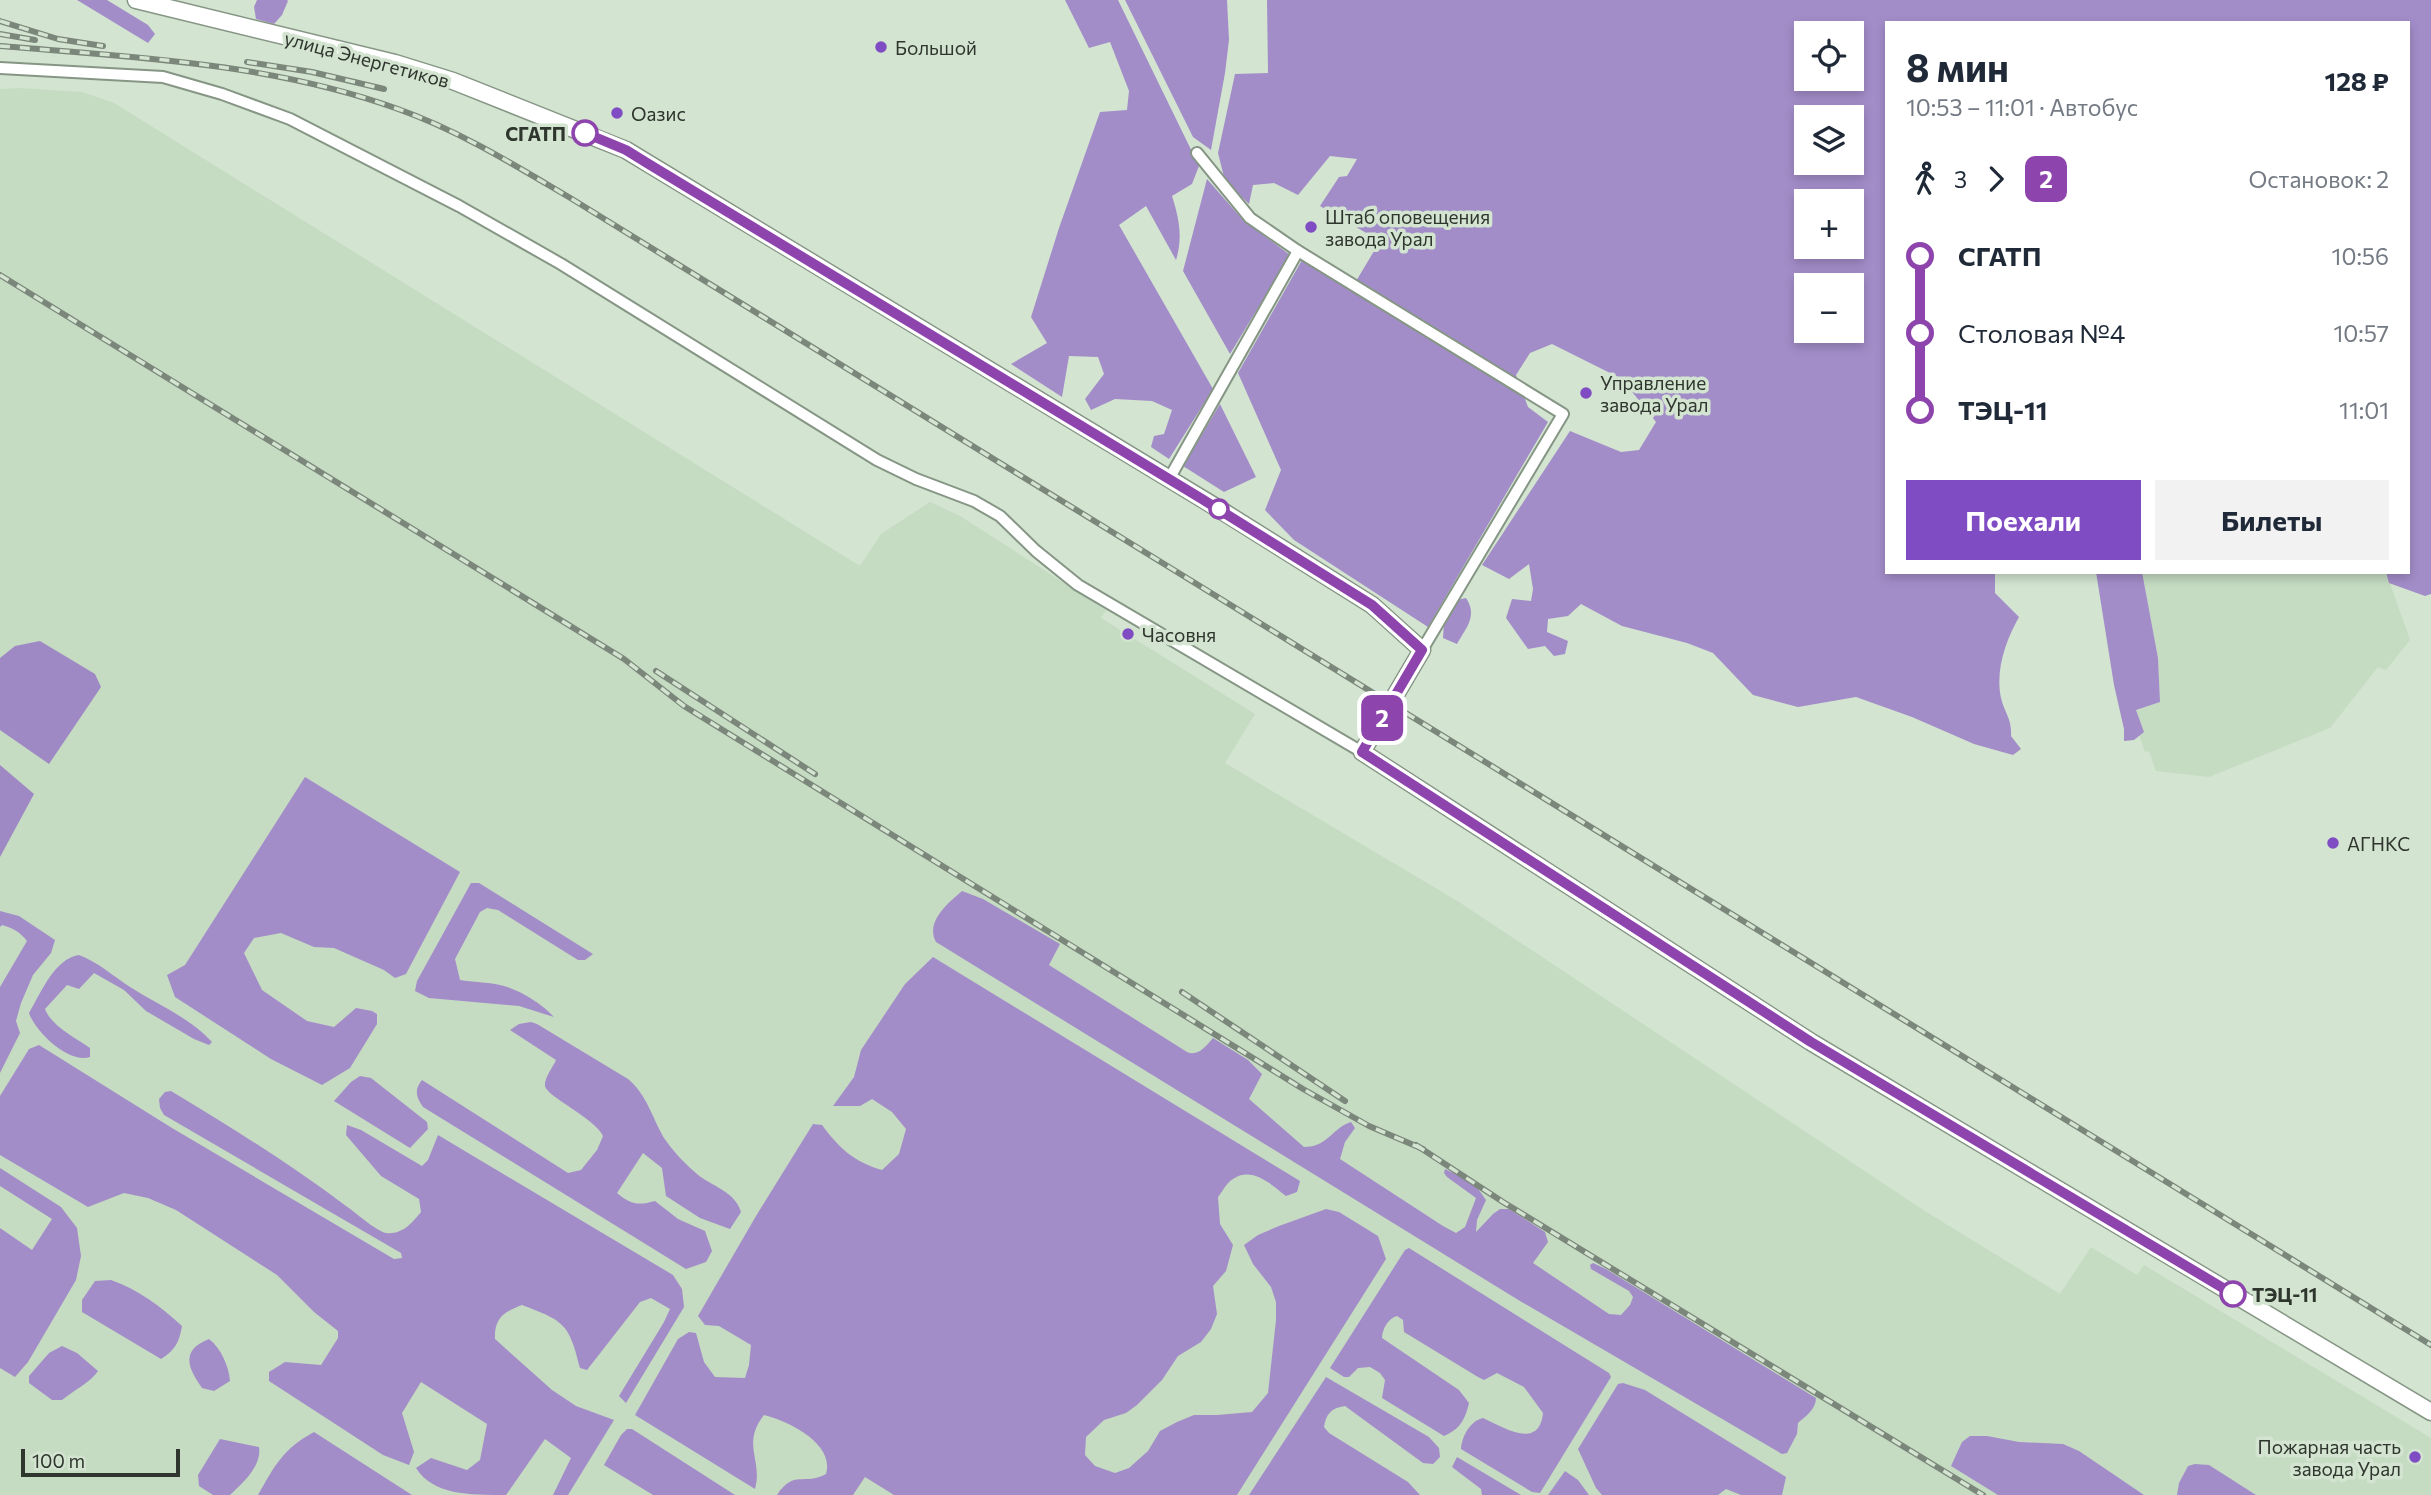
<!DOCTYPE html>
<html lang="ru">
<meta charset="utf-8">
<style>
body{margin:0;font-family:Commissioner,sans-serif;background:#f2f2f3;color:#1f2937;height:100vh;display:flex;flex-direction:column;font-size:26px;white-space:nowrap}
*{box-sizing:border-box;margin:0}
p{font-size:23px;color:#747a83}
.icon{flex:none;width:38px;height:38px;fill:none;stroke:currentColor;stroke-width:2;stroke-linecap:round;stroke-linejoin:round}
.map{position:relative;flex:1;overflow:hidden}
.panel{position:absolute;left:1885px;top:21px;width:525px;height:553px;display:flex;flex-direction:column;background:#fff;border-radius:0px;box-shadow:0 4px 10px #0003}
.panel>*{flex:none}
.badge{padding:0 14px;border-radius:10px;font-size:24px;line-height:46px}
.tools{position:absolute;left:1794px;top:21px;display:grid;gap:14px}
.tools a{display:grid;place-items:center;width:70px;height:70px;border-radius:0px;background:#fff;box-shadow:0 4px 10px #0003;font-size:35px}
.scale{position:absolute;left:21px;bottom:18px;width:159px;box-sizing:border-box;padding-left:7px;border:4px solid #2f362e;border-top:0;font-size:19px;line-height:24px;white-space:nowrap;color:#2f362e;-webkit-text-stroke:5px #d3e4d1;paint-order:stroke}
.map>.badge{position:absolute;translate:-50% -50%;box-shadow:0 0 0 4px #fff}
.legs{display:flex;align-items:center;gap:10px;height:77px;padding:0 21px;font-size:23px}
.legs p{margin-inline-start:auto}
.overview{display:flex;align-items:center;justify-content:space-between;height:119px;padding:0 21px}
h1{font-size:38px;font-weight:700;line-height:52px}
.action{display:flex;gap:14px;margin-top:auto;padding:14px 21px}
.action a{flex:1;height:80px;border-radius:0px;background:#804cc3;color:#fff;font-size:28px;font-weight:700;line-height:80px;text-align:center}
.action a+a{background:#f2f2f3;color:#1f2937}
ul{padding:0 21px;list-style:none}
li{display:flex;align-items:center;gap:24px;height:77px;font-size:26px}
li i{display:grid;place-items:center;width:10px;height:100%;margin:0 9px;background:currentColor}
li i::after{content:'';width:18px;height:18px;margin:-9px;border:5px solid;border-radius:50%;background:#fff}
li p{margin-inline-start:auto}
li:first-child i{background:linear-gradient(#0000 50%,currentColor 0)}
li:last-child i{background:linear-gradient(currentColor 50%,#0000 0)}
.map>svg:first-child{display:block}
.built{fill:#c5dbc2}
.forest{fill:#a38dc9;fill-rule:evenodd}
.water{fill:#9f89c5}
.lines{fill:none;stroke-linecap:round;stroke-linejoin:round}
.street-casing{stroke:#869685;stroke-width:14}
.secondary-casing{stroke:#869685;stroke-width:19}
.street{stroke:#fff;stroke-width:10}
.secondary{stroke:#fff;stroke-width:16}
.rail-casing{stroke:#7b877a;stroke-width:6}
.rail{stroke:#d3e4d1;stroke-width:3.5;stroke-dasharray:10;stroke-linecap:butt}
.line-1-casing{stroke:#fff;stroke-width:16}
.line-1{stroke:#8e44ad;stroke-width:10}
.poi-dot{fill:#804cc3;stroke:#d3e4d1;stroke-width:2.5}
.stop-1-dot{fill:#fff;stroke:#8e44ad;stroke-width:3.5}
.labels{text-anchor:middle;dominant-baseline:central;stroke-width:7;stroke-linejoin:round;paint-order:stroke}
.poi-label{font-size:19px;fill:#2f362e;stroke:#d3e4d1;text-anchor:start}
.street-label{font-size:19px;fill:#2f362e;stroke:#d3e4d1}
.stop-label{font-size:19px;font-weight:bold;fill:#2f362e;stroke:#d3e4d1;text-anchor:end}
</style>
<div class="map">
<svg width="2431" height="1495" viewBox="0 0 2431 1495">
<rect width="100%" height="100%" fill="#d3e4d1"/>
<!-- built -->
<g class="built">
<polygon points="18,88 82,92 114,103 860,566 881,534 930,502 960,516 1106,610 1101,618 1255,714 1225,763 1459,902 1928,1213 2060,1294 2091,1247 2137,1275 2144,1265 2431,1438 2431,1495 0,1495 0,89"/>
<polygon points="2142,572 2386,572 2410,640 2386,670 2378,667 2330,728 2209,777 2156,771 2149,751 2145,752 2139,734 2143,732 2136,710 2160,702 2158,658"/>
</g>
<!-- forest -->
<g class="forest">
<polygon points="77,0 107,0 148,25 155,34 148,43"/>
<polygon points="257,0 287,0 288,1 282,15 274,24 256,19 254,7"/>
<path d="M1065 0H1118L1199 166 1192 184 1172 196C1179 218 1183 237 1176 260L1146 206 1119 225 1213 389 1169 459 1151 447 1154 436 1164 434 1172 410 1152 401 1115 399 1091 410 1085 399 1104 374 1098 357 1069 356 1062 397 1011 364 1047 343 1031 317 1059 228 1100 112 1127 110 1129 91 1110 42 1089 48Z"/>
<polygon points="1125,0 1227,0 1229,40 1225,73 1211,150 1193,137"/>
<path d="M1267 0H2431V594L2425 596 2389 583 2386 572H2408V23H1886V572H1995V593L2019 617C2006 640 1995 670 2001 698 2005 714 2012 719 2011 736L2021 749 2013 755 1974 744 1912 717 1856 697 1798 707 1753 695 1713 653 1687 643 1622 626 1581 604 1568 616 1548 619 1547 632 1568 641 1565 654 1554 656 1545 646 1528 649 1506 618 1512 599 1531 601 1533 589 1529 564 1509 579 1482 565 1570 431 1621 452 1639 450 1656 422 1622 379 1552 344 1530 353 1516 375 1528 407 1548 422 1428 627 1294 540 1265 510 1281 470 1238 373 1302 260 1352 288 1380 241 1320 206 1339 177 1347 176 1357 159 1330 156 1298 195 1274 183 1253 185 1249 204 1225 181 1218 153 1235 74 1268 73ZM1806 33H1852V79H1806ZM1806 117H1852V163H1806ZM1806 201H1852V247H1806ZM1806 285H1852V331H1806Z"/>
<polygon points="1207,179 1243,220 1290,255 1230,354 1183,271"/>
<polygon points="1220,404 1256,477 1224,492 1183,466"/>
<polygon points="2096,572 2142,572 2158,658 2160,702 2136,710 2144,732 2134,740 2124,741 2124,729 2114,685"/>
<path d="M1466 598C1478 616 1466 628 1457 644L1443 638 1444 622 1457 600Z"/>
<polygon points="305,777 460,872 406,974 395,978 384,970 334,948 314,947 281,933 254,938 244,953 262,990 307,1021 334,1027 356,1008 372,1011 377,1014 377,1024 350,1068 322,1085 271,1059 175,997 167,975 185,965"/>
<path d="M471 883H479L593 954 585 960H578L498 910 487 908 480 912 455 959 460 980C473 982 487 982 500 985 518 989 541 1003 554 1017L519 1006 429 998 415 991 417 981Z"/>
<path d="M962 891 983 899 1060 944 1049 965 1187 1052C1198 1057 1206 1046 1213 1038L1248 1060 1262 1074 1249 1099 1304 1147C1328 1147 1332 1128 1351 1122L1355 1128 1345 1142 1340 1159 1443 1226 1456 1233 1465 1227 1476 1198 1447 1177 1444 1173 1445 1169 1474 1183 1486 1200 1477 1220 1476 1232 1493 1214 1500 1209H1509L1545 1232 1548 1242 1533 1263 1609 1314 1621 1315 1630 1305 1633 1297 1629 1291 1591 1269 1590 1265 1593 1263 1606 1269 1816 1398C1816 1409 1806 1416 1798 1423L1797 1434 1787 1453 1782 1454 1520 1301 936 942C925 922 948 903 962 891Z"/>
<path d="M0 911 19 916 55 940 51 953 33 975 21 1003 16 1021 20 1033 0 1073V987L27 941C20 932 13 928 2 925L0 927Z"/>
<path d="M79 955C98 962 113 976 130 987 158 1005 189 1017 212 1042L209 1045 194 1039 146 1011 124 990 94 973 79 989 67 985 45 1009C51 1026 76 1038 90 1048V1057C68 1064 35 1031 29 1013 41 993 54 959 79 955Z"/>
<path d="M933 957 1300 1181 1297 1192 1286 1196C1272 1185 1252 1166 1233 1179 1227 1182 1222 1192 1218 1197L1220 1224 1233 1245 1226 1271 1213 1286 1217 1314 1211 1329 1201 1342 1178 1356 1162 1380 1137 1405 1126 1413 1104 1420 1086 1437 1085 1455 1095 1466 1115 1473 1129 1468 1148 1451 1160 1431 1177 1422 1194 1415H1217L1252 1412 1268 1393 1276 1320V1302L1271 1287 1253 1264 1244 1245 1258 1235 1279 1226 1326 1209 1339 1212 1378 1236 1386 1259 1237 1495H894L865 1477 853 1495H777C794 1469 804 1486 826 1474 835 1444 789 1421 764 1415 741 1444 763 1460 755 1489L635 1415 678 1339 689 1332 696 1333 704 1362 715 1377 745 1378 749 1365 751 1345 719 1326 705 1325 698 1316 756 1216 813 1124 822 1125C839 1148 854 1162 882 1170L899 1154 906 1129 892 1112 872 1099 860 1106H833L854 1077 861 1050 905 984Z"/>
<path d="M531 1022 537 1024 628 1079C647 1095 652 1117 664 1138 672 1150 686 1165 697 1174 711 1186 735 1191 741 1212L730 1229 700 1218 666 1196 662 1168 643 1153 617 1193C630 1204 638 1206 655 1201L678 1219 705 1231 712 1251 706 1262 686 1269 423 1107C416 1097 414 1090 422 1080L568 1173 581 1170 597 1150 603 1136C595 1118 547 1097 545 1086 544 1078 553 1067 556 1060L510 1030 519 1024Z"/>
<path d="M39 1045 172 1128 394 1259 402 1258 401 1253 164 1115 160 1108 159 1099 165 1092 171 1091C231 1127 290 1164 346 1206 355 1212 376 1231 386 1233 402 1235 412 1223 421 1212L419 1199 381 1176 346 1135 347 1125 361 1130 422 1166 428 1160 438 1135 673 1275 682 1289 684 1307 626 1403 619 1396 664 1322 670 1309 651 1298 640 1302 587 1370 580 1368C569 1323 564 1321 522 1305 504 1312 494 1318 495 1339L552 1390 576 1406 614 1420 568 1495H553L571 1458 545 1439 506 1495C469 1495 433 1495 416 1468L431 1458 467 1470 480 1460 487 1424 421 1382 402 1413 414 1452 409 1465 383 1455 269 1381V1372L285 1362 321 1365 338 1338V1331L314 1312 277 1275 176 1210 148 1198 124 1193 88 1207 0 1155V1096L29 1049Z"/>
<polygon points="360,1076 371,1078 427,1122 428,1129 410,1148 334,1101 351,1082"/>
<polygon points="0,1168 61,1207 77,1228 81,1256 76,1280 28,1362 15,1377 0,1368 0,1228 32,1250 52,1219 0,1186"/>
<path d="M1409 1248 1609 1373 1611 1377 1540 1493 1532 1492 1461 1449C1462 1436 1470 1421 1483 1418 1503 1427 1539 1451 1543 1413L1524 1387 1497 1373 1484 1380 1478 1377 1404 1332 1403 1320 1397 1316C1388 1318 1382 1330 1382 1338L1459 1390 1469 1403C1465 1420 1460 1429 1444 1436L1382 1398 1385 1380 1380 1373 1370 1367 1358 1368 1349 1377H1344L1330 1368 1405 1250Z"/>
<path d="M111 1280C139 1290 160 1306 182 1326 179 1343 175 1350 161 1359L82 1312V1300L95 1281Z"/>
<path d="M209 1339C221 1348 229 1367 230 1381L214 1391 202 1388C187 1367 181 1350 209 1339Z"/>
<path d="M62 1346 77 1353 98 1371C90 1383 74 1390 62 1400H52L29 1383V1376L49 1353Z"/>
<path d="M1326 1377 1429 1437 1439 1448 1440 1457 1433 1464 1423 1463 1345 1406C1331 1408 1326 1414 1324 1427L1329 1433 1408 1482 1420 1495H1249Z"/>
<polygon points="1623,1383 1645,1390 1786,1477 1782,1495 1741,1495 1726,1489 1718,1495 1602,1495 1596,1488 1578,1449 1618,1384"/>
<polygon points="627,1429 632,1429 735,1495 653,1495 604,1465 621,1435"/>
<path d="M314 1432 412 1495H258C275 1465 283 1449 314 1432Z"/>
<polygon points="1970,1436 1987,1436 2019,1442 2063,1444 2079,1451 2144,1495 1998,1495 1951,1466 1962,1442"/>
<path d="M220 1439 259 1447C262 1466 243 1483 230 1495H213L199 1486 198 1475Z"/>
<polygon points="1457,1457 1521,1495 1482,1495 1481,1489 1452,1467"/>
<polygon points="2195,1464 2209,1465 2256,1495 2177,1495 2179,1483 2188,1466"/>
<polygon points="1565,1471 1578,1480 1589,1495 1548,1495"/>
</g>
<!-- water -->
<g class="water">
<polygon points="40,641 95,674 101,687 49,764 0,730 0,658 15,646"/>
<polygon points="0,765 34,794 0,857"/>
</g>
<g class="lines">
<defs>
<g id="street">
<polyline points="0,68 163,77 222,94 290,119 459,206 561,264 877,460 916,479 974,501 1000,516 1036,551 1078,585 1362,752"/>
<polyline points="1197,153 1250,218 1298,251 1563,414 1422,650"/>
<polyline points="1169,479 1298,251"/>
</g>
<polyline id="secondary" points="136,0 395,63 453,81 626,150 1219,509 1372,605 1422,650 1362,752 1811,1042 2431,1412"/>
</defs>
<!-- street casing -->
<use href="#street" class="street-casing"/>
<!-- secondary casing -->
<use href="#secondary" class="secondary-casing"/>
<!-- street -->
<use href="#street" class="street"/>
<!-- secondary -->
<use href="#secondary" class="secondary"/>
<defs>
<g id="rail">
<polyline points="0,21 58,39 103,46"/>
<polyline points="0,34 35,40"/>
<path d="M0 46C133 57 271 63 398 109 460 131 516 166 572 199L2431 1345"/>
<polyline points="247,62 312,72 384,89"/>
<polyline points="0,275 624,659 684,706 1303,1089 1369,1126 1423,1149"/>
<polyline points="656,671 815,774"/>
<polyline points="1182,992 1345,1101"/>
<polyline points="1416,1145 1503,1202 1983,1495"/>
</g>
</defs>
<!-- rail casing -->
<use href="#rail" class="rail-casing"/>
<!-- rail -->
<use href="#rail" class="rail"/>
</g>
<g class="lines">
<defs>
<polyline id="line-1" points="585,133 626,150 647,163 1202,499 1372,605 1422,650 1362,752 1811,1042 2233,1294"/>
</defs>
<!-- line-1 casing -->
<use href="#line-1" class="line-1-casing"/>
<!-- line-1 -->
<use href="#line-1" class="line-1"/>
</g>
<!-- markers -->
<g class="poi-dot">
<circle cx="881" cy="47" r="7"/>
<circle cx="617" cy="113" r="7"/>
<circle cx="1311" cy="227" r="7"/>
<circle cx="1586" cy="393" r="7"/>
<circle cx="1128" cy="634" r="7"/>
<circle cx="2333" cy="843" r="7"/>
<circle cx="2415" cy="1457" r="7"/>
</g>
<g class="stop-1-dot">
<circle cx="585" cy="133" r="12"/>
<circle cx="1219" cy="509" r="9"/>
<circle cx="2233" cy="1294" r="12"/>
</g>
<g class="labels">
<!-- poi labels -->
<g class="poi-label">
<text x="895" y="47">Большой</text>
<text x="631" y="113">Оазис</text>
<text x="1325" y="216">Штаб оповещения<tspan x="1325" dy="22">завода Урал</tspan></text>
<text x="1600" y="382">Управление<tspan x="1600" dy="22">завода Урал</tspan></text>
<text x="1142" y="634">Часовня</text>
<text x="2347" y="843">АГНКС</text>
<text x="2401" y="1446" text-anchor="end">Пожарная часть<tspan x="2401" dy="22">завода Урал</tspan></text>
</g>
<!-- street labels -->
<g class="street-label">
<text transform="translate(367 59) rotate(15)">улица Энергетиков</text>
</g>
<!-- stop labels -->
<g class="stop-label">
<text x="566" y="133">СГАТП</text>
<text x="2252" y="1294" text-anchor="start">ТЭЦ-11</text>
</g>
</g>
</svg>
<div class="tools">
<a><svg class="icon" aria-label="locate" viewBox="0 0 24 24"><circle cx="12" cy="12" r="6"/><path d="M12 2v4M12 18v4M2 12h4M18 12h4"/></svg></a>
<a><svg class="icon" aria-label="layers" viewBox="0 0 24 24"><path d="M12 4l9 5-9 5-9-5zM3 14l9 5 9-5"/></svg></a>
<a>+</a>
<a>−</a>
</div>
<div class="scale">100 m</div>
<b class="badge" style="left:1382px;top:718px;background:#8e44ad;color:#fff">2</b>
<section class="panel">
<div class="overview"><div><h1>8 мин</h1><p>10:53 – 11:01 · Автобус</p></div><b>128 ₽</b></div>
<div class="legs"><svg class="icon" aria-label="walk" viewBox="0 0 24 24"><circle cx="13" cy="4" r="2"/><path d="M13 8l-2 6 4 7M11 14l-3 7M7 12l3-4h3l4 4"/></svg>3<svg class="icon" aria-label="forward" viewBox="0 0 24 24"><path d="M9 5l7 7-7 7"/></svg><b class="badge" style="background:#8e44ad;color:#fff">2</b><p>Остановок: 2</p></div>
<ul>
<li><i style="color:#8e44ad"></i><b>СГАТП</b><p>10:56</p></li>
<li><i style="color:#8e44ad"></i><span>Столовая №4</span><p>10:57</p></li>
<li><i style="color:#8e44ad"></i><b>ТЭЦ-11</b><p>11:01</p></li>
</ul>
<div class="action"><a>Поехали</a><a>Билеты</a></div>
</section>
</div>
